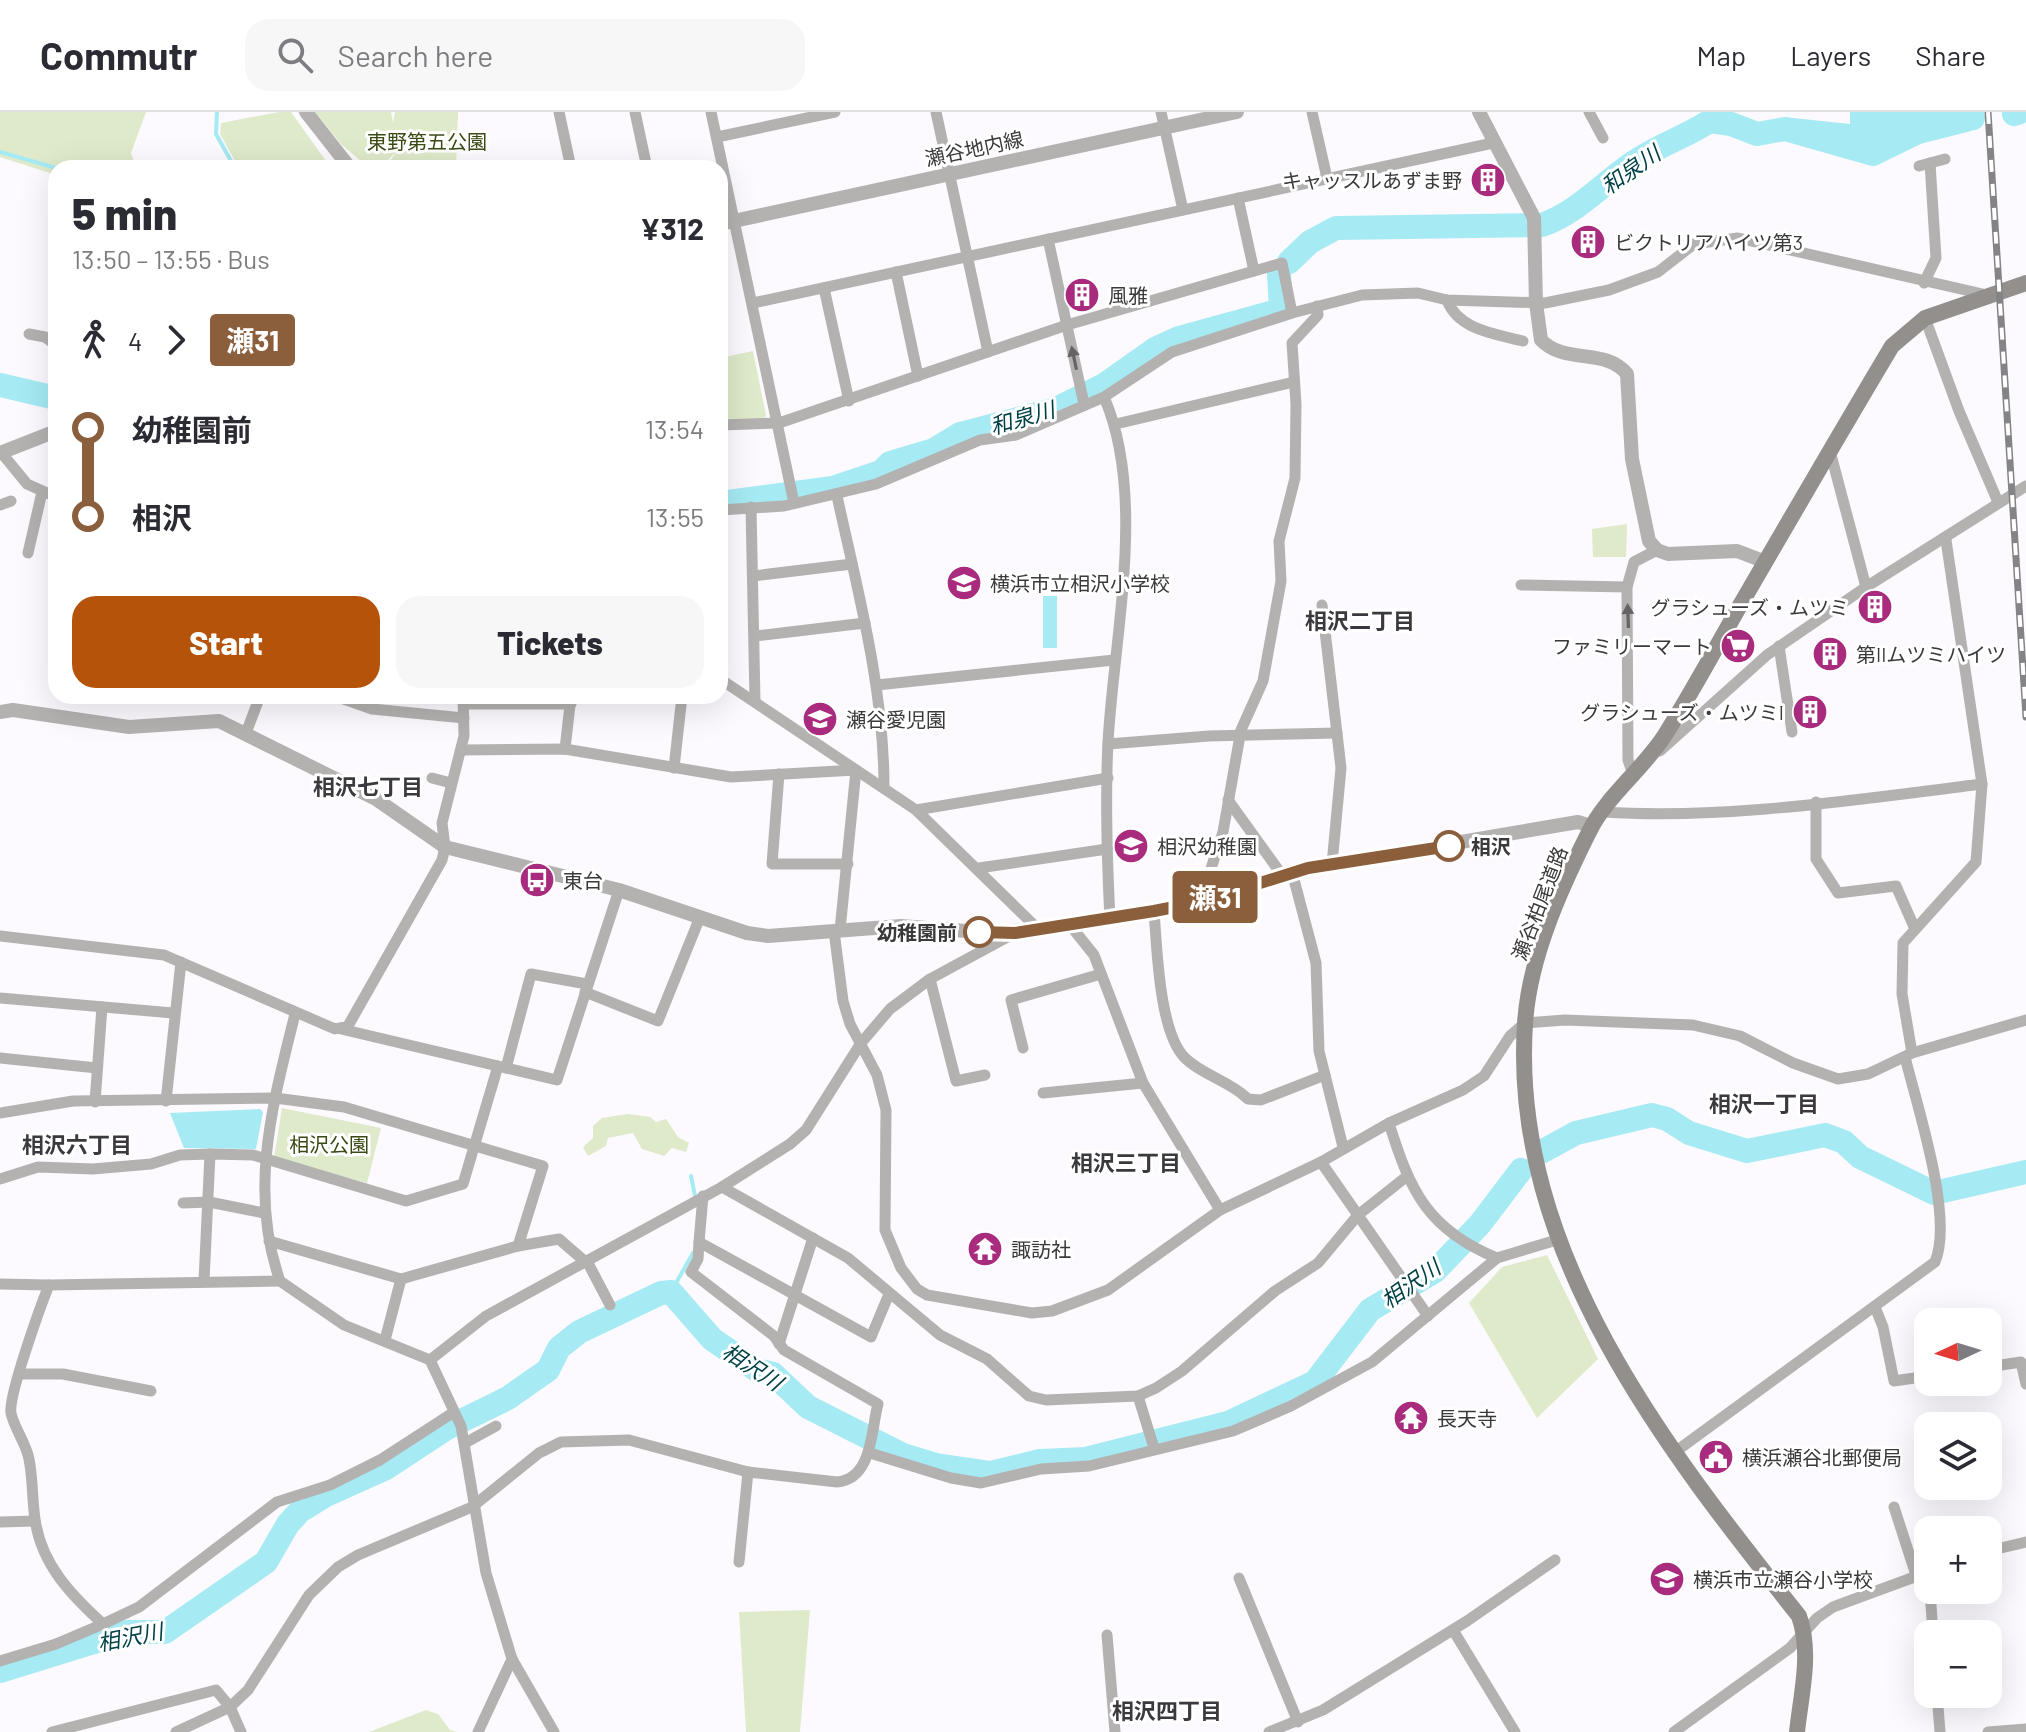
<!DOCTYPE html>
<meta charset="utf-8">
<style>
body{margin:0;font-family:Barlow,"Noto Sans JP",sans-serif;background:#f7f7f7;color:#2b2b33;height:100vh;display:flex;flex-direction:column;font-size:30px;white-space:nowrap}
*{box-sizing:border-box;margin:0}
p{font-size:26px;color:#7c7c81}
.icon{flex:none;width:44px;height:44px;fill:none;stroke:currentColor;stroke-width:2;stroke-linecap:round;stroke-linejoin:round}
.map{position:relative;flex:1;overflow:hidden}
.panel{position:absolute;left:48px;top:48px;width:680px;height:544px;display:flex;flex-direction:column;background:#fff;border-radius:24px;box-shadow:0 8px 32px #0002}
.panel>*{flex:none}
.badge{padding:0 16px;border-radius:6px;font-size:28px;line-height:52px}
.needle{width:52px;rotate:266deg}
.fabs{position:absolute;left:1914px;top:1196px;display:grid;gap:16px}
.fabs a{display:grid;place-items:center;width:88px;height:88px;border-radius:16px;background:#fff;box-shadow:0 8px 32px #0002;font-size:40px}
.map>.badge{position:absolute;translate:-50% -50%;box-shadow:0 0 0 4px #fff}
.legs{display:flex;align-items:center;gap:12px;height:88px;padding:0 24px;font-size:26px}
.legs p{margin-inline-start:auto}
.head{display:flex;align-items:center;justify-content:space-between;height:136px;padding:0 24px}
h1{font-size:44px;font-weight:800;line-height:60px}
.button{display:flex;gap:16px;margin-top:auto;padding:16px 24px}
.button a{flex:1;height:92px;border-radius:24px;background:#b45309;color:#fff;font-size:32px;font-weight:800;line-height:92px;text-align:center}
.button a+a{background:#f7f7f7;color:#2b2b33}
ul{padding:0 24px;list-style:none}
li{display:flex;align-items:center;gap:28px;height:88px;font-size:30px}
li i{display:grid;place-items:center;width:12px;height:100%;margin:0 10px;background:currentColor}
li i::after{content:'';width:20px;height:20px;margin:-10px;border:6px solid;border-radius:50%;background:#fff}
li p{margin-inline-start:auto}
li:first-child i{background:linear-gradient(#0000 50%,currentColor 0)}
li:last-child i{background:linear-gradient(currentColor 50%,#0000 0)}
header{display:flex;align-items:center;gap:48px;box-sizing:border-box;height:112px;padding:0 40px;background:#fff;border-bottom:2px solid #e1e1e2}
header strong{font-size:38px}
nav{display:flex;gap:44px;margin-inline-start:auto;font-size:28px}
.search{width:560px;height:72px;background:#f7f7f7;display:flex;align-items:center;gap:20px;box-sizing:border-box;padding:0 28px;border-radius:24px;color:#7c7c81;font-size:30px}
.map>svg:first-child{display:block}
.green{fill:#deeaca}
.water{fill:#a6eaf4}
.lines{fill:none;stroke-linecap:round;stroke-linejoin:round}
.stream{stroke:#a6eaf4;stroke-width:4}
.river{stroke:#a6eaf4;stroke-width:24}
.minor{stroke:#b4b2b1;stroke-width:11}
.tertiary{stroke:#b4b2b1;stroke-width:14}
.secondary{stroke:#928f8c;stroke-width:16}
.rail-casing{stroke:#848385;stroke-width:7}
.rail{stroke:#fff;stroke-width:4;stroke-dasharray:12;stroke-linecap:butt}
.oneway{fill:#656364}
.line-1-casing{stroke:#fff;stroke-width:18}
.line-1{stroke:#8b5e3c;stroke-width:12}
.stop-1-dot{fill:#fff;stroke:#8b5e3c;stroke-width:4}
.labels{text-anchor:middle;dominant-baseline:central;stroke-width:6;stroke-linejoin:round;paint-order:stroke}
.park-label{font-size:20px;fill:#3a4a15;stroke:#fff}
.street-label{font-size:20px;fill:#3a393b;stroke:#fff}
.poi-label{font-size:20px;fill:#3a393b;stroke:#fff;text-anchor:start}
.stop-label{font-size:20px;font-weight:bold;fill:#3a393b;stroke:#fff;text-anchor:start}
.water-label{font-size:22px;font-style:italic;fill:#004047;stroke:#fff}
.neighbourhood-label{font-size:22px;font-weight:bold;fill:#3b393d;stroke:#fff}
</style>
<header>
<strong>Commutr</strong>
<div class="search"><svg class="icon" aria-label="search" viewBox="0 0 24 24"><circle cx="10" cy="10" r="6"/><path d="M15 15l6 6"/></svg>Search here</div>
<nav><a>Map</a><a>Layers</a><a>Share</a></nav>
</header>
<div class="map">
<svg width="2026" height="1620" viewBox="0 0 2026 1620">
<rect width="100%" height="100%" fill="#fcfafe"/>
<!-- green -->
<g class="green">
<polygon points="0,0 146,0 131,41 136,56 56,56 56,63 0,45"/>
<polygon points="279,0 291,0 331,56 239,56 220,22 221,11"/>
<polygon points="315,0 391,0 393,11 395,0 458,0 456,56 385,56 397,39 380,56 369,56 341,32"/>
<polygon points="753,239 766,303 763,308 720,307 720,246"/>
<polygon points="1627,412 1626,445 1593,445 1592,417"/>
<polygon points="282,996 381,1016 367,1071 274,1046"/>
<polygon points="628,1002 650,1005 656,1010 666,1007 678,1025 689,1031 686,1040 672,1036 664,1044 642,1037 633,1021 608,1026 606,1034 588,1044 583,1035 593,1026 593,1014 602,1006"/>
<polygon points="1547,1143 1598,1247 1537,1306 1469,1191 1502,1155"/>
<polygon points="810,1498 800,1620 746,1620 739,1500"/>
<polygon points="426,1598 438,1602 450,1618 457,1620 369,1620"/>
</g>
<!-- water -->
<g class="water">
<polygon points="1850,0 1970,0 1970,2 1864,39 1785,17 1784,5 1850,12"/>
<rect x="1043" y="484" width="14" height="52"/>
<polygon points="260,997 263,1000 256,1037 184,1036 170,1001"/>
</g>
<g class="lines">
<!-- stream -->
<g class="stream">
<polyline points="217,0 216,22 235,56"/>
<polyline points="0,40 56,56"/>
<polyline points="691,1064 696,1089"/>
<polyline points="671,1180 693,1141"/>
</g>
<!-- river -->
<g class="river">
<polyline points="2014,2 2020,0"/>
<path d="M1289 150 1310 130 1336 116 1542 113C1581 99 1605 68 1639 47 1662 32 1687 24 1710 9L1731 12 1757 22 1785 17 1873 42 1918 20 1973 6"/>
<polyline points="0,273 56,286"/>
<polyline points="720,391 833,376 881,360 890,351 934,338 960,322 1056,297 1104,273 1155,237 1179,226 1281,198 1279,162"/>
<polyline points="1543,1039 1576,1021 1652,1003 1667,1007 1689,1021 1747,1039 1825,1023 1844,1030 1860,1045 1934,1081 2026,1060"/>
<polyline points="0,1559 126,1520 165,1520 266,1450 288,1412 300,1399 326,1383 386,1356 447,1316 508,1286 548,1258 559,1236 579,1220 661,1181 671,1180 712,1227 757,1258 773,1262 808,1295 903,1343 936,1353 991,1361 1040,1349 1086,1347 1228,1311 1315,1270 1370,1198 1435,1159 1480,1112 1521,1058"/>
</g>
<!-- minor -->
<g class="minor">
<polyline points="559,0 571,56"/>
<polyline points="635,0 647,56"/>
<polyline points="711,0 794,391"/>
<polyline points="936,0 988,240"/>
<polyline points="1161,0 1183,98"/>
<polyline points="1312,0 1327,66"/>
<polyline points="1589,0 1603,26"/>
<polyline points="717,25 835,0"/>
<polyline points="1919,54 1945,47"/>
<polyline points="1238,86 1254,159 1282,151 1292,201"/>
<polyline points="1048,127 1084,292"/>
<polyline points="896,160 918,264"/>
<polyline points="1924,171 1936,146 1930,51"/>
<polyline points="824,176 849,289"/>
<path d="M1447 188C1458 218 1496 222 1523 229"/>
<polyline points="753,191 1493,31"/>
<polyline points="1925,206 1959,299 1998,390"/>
<polyline points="29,222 45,225 56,233"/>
<path d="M1104 285C1147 384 1114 523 1108 630 1105 689 1107 748 1110 807"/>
<polyline points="1116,312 1294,270"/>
<polyline points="720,313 779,311 1067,213 1254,159"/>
<polyline points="0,339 27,372 56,385"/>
<polyline points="1830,339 1866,475"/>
<path d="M837 384C858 480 884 576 884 675"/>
<polyline points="0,393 11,389"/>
<polyline points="751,395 755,588"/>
<polyline points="720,398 784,394 876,372 980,328 1016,323 1104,285 1172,240 1292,201 1362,183 1418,181 1447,188 1545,191 1609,178 1658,160 1694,132 1738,126 1987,183"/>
<polyline points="28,441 42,380"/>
<polyline points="753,464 852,452"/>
<polyline points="1521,473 1627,475"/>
<polyline points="1322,493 1341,656 1332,752"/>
<polyline points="755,524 865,511"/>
<polyline points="1779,534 1792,620"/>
<polyline points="720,567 916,698 1039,818"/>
<polyline points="877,573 1114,548"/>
<polyline points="335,584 372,597 464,606"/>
<polyline points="464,592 571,592"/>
<polyline points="246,621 260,584"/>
<polyline points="1108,632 1209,624 1337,621"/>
<polyline points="565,637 571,584"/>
<polyline points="461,638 565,637 731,665 856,658 840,818"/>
<polyline points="1660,639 1767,543 1866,475 2026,374"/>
<polyline points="674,656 682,584"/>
<polyline points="779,662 772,752 848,752"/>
<polyline points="1634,665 1628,648 1627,475 1634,450 1657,438"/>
<polyline points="432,666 451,671"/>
<polyline points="1228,688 1282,763"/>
<polyline points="1816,690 1816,747 1838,781 1896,774 1915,817"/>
<polyline points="916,698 1108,666"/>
<path d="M1604 700C1725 708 1860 687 1982 672"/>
<polyline points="979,756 1107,737"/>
<polyline points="1292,760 1316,851 1319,939 1343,1035"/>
<polyline points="1200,790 1223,720 1241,618 1263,569 1281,469 1279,429 1295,366 1296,292 1292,231 1318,203 1317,194"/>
<path d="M1154 799C1157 836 1159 920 1185 946 1202 963 1230 969 1248 987L1261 988 1325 963"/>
<polyline points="1070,813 1094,843 1143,971 1220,1098"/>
<polyline points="834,819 843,889 850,912 877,963 886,998 885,1118 901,1156 917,1177 927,1183 1032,1201 1052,1199 1108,1178 1220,1098 1321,1050 1389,1011 1463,978 1484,964 1510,924 1525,911 1565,908 1693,913 1740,924 1793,951 1838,967 1868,962 1912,941 2026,908"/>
<polyline points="0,824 164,843 335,917 348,914 442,748 445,735 442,711 464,624 463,584"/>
<polyline points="930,867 956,969 985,963"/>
<polyline points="585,880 658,909 700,805"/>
<polyline points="0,886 173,901"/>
<path d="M295 902C273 991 248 1078 280 1169L344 1213 430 1248 461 1314 486 1461 512 1547 554 1620"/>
<polyline points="341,917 557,968 619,778"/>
<polyline points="1023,936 1011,888 1101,862"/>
<polyline points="1912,941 1902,882 1903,831 1976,750 1982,672 1946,428"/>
<polyline points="0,946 97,956"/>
<polyline points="506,956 531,862 587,872"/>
<polyline points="1043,981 1143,971"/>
<polyline points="166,989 181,850"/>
<polyline points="95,990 102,895"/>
<polyline points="0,1001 73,989 275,986 344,995 543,1054 518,1134"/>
<path d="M1389 1011C1410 1079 1428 1118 1497 1146"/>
<polyline points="1321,1050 1428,1204"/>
<polyline points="0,1067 38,1055 93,1057 151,1052 180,1043 210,1042 253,1043 406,1089 463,1072 498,954"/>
<polyline points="722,1075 848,1146 940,1223 987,1247 1029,1284 1046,1288 1138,1284 1156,1276 1182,1259 1275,1179 1318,1151 1358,1103 1406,1065"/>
<polyline points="183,1091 209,1090 264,1101"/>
<polyline points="269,1129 401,1167 518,1134 559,1127 589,1153 610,1193"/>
<polyline points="699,1130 703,1084"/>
<polyline points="204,1169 210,1042"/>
<path d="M280 1169 49 1173C41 1193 8 1284 11 1301 14 1316 26 1331 29 1347 33 1367 32 1387 35 1407 41 1452 71 1483 103 1512L139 1495 277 1390 330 1373 380 1348 454 1300"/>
<polyline points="0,1172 49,1173"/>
<polyline points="1875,1195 1883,1215 1894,1269 1928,1264"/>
<polyline points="385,1228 401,1167"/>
<polyline points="779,1232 813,1126"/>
<polyline points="430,1248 486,1204 722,1075 790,1032 806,1018 861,931 890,897 930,867 1015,821"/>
<polyline points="1988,1255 2021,1250 2026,1272"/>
<polyline points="21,1262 63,1262 151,1279"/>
<polyline points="1138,1284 1154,1336"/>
<polyline points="465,1331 496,1314"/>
<path d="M1675 1340 1935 1150C1954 1105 1917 994 1905 945"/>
<polyline points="870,1341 951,1366 981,1371 1041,1357 1089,1354 1233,1319 1291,1294 1372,1250 1497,1146 1560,1127"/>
<polyline points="1894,1395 1916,1463"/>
<polyline points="0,1410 35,1409"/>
<polyline points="1988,1439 2026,1430"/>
<polyline points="739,1450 748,1360"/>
<polyline points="1239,1466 1298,1610"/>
<polyline points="1930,1478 1933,1522"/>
<polyline points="1453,1518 1515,1620"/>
<polyline points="1107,1523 1115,1620"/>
<polyline points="0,1549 56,1532 103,1512"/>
<polyline points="1937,1582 1940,1620"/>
<polyline points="52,1620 216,1578 230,1595 241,1620"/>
<path d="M176 1620 230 1595 248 1578 309 1483 338 1455 358 1443 472 1395 539 1341 561 1330 629 1328 748 1360 837 1370C873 1367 871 1317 878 1292L784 1238 774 1224 691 1160 698 1147 699 1130 871 1225 889 1182"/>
<polyline points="478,1620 512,1547"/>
<polyline points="1269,1620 1323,1598 1467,1509 1555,1448"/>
<polyline points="1674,1620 1790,1536 1817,1506 1833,1495 1928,1460"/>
<polyline points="1988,1620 2026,1617"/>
</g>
<!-- tertiary -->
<g class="tertiary">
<polyline points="306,0 350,56"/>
<path d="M1479 0 1534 106 1536 191 1541 228C1565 253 1605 235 1627 262L1632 347 1649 429 1657 438 1668 442 1737 439 1766 450"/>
<polyline points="720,112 1237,0"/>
<polyline points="0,341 56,319"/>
<polyline points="0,600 13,598 129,615 219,609 376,687 445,735 619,778 747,821 768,824 901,814 979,820 1039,818 1200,790 1308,756 1578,710 1591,714"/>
</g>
<!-- secondary -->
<path class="secondary" d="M1797 1620C1801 1582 1812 1541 1799 1504 1666 1337 1510 1139 1525 912 1529 846 1560 778 1589 720 1605 686 1644 656 1665 623 1691 582 1714 539 1738 497 1789 409 1840 321 1892 234L1925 206 2026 171"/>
<defs>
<polyline id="rail" points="1988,0 2026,605"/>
</defs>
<!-- rail casing -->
<use href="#rail" class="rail-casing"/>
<!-- rail -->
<use href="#rail" class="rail"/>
</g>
<!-- one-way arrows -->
<defs><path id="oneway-solid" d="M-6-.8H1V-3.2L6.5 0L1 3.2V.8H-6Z" transform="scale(2)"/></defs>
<g class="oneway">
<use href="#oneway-solid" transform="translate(1074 246) rotate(-102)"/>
<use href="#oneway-solid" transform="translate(1628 504) rotate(-92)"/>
</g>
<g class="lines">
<defs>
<polyline id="line-1" points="979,820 1015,821 1154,799 1200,790 1308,756 1449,734"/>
</defs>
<!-- line-1 casing -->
<use href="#line-1" class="line-1-casing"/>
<!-- line-1 -->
<use href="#line-1" class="line-1"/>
</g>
<!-- icons -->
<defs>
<symbol id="building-disc" viewBox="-11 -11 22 22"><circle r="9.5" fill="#a92b7d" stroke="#fff"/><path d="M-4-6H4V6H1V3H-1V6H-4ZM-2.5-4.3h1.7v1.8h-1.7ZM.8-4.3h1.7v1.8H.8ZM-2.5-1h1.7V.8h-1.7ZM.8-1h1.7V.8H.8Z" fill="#fff"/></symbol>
<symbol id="school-disc" viewBox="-11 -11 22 22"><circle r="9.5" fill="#a92b7d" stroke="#fff"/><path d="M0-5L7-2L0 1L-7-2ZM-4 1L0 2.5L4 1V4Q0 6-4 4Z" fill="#fff"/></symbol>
<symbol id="supermarket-disc" viewBox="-11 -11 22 22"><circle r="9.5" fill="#a92b7d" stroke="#fff"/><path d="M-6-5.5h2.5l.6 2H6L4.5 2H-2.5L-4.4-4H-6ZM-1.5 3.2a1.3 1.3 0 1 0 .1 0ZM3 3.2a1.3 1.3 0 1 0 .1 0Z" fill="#fff"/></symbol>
<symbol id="bus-disc" viewBox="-11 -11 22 22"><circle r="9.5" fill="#a92b7d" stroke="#fff"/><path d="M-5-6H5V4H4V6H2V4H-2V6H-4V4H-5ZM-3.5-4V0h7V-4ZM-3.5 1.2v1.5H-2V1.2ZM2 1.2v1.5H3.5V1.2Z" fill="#fff"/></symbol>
<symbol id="temple-disc" viewBox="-11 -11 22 22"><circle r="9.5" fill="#a92b7d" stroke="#fff"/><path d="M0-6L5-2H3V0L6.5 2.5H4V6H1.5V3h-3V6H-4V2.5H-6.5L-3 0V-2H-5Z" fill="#fff"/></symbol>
<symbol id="civic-disc" viewBox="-11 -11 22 22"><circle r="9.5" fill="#a92b7d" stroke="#fff"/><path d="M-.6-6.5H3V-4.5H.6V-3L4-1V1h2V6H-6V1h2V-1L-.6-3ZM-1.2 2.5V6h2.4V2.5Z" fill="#fff"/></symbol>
</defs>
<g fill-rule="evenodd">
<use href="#building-disc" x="1468" y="48" width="40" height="40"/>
<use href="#building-disc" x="1568" y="110" width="40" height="40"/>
<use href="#building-disc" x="1062" y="163" width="40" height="40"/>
<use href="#school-disc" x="944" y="451" width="40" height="40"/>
<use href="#building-disc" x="1855" y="475" width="40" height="40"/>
<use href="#supermarket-disc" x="1718" y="514" width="40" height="40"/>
<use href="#building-disc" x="1810" y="522" width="40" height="40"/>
<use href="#building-disc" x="1790" y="580" width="40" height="40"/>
<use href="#school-disc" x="800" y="587" width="40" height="40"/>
<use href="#school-disc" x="1111" y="714" width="40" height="40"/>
<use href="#bus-disc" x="517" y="748" width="40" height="40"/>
<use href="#temple-disc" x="965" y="1117" width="40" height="40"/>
<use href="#temple-disc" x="1391" y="1286" width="40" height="40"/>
<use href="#civic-disc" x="1696" y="1325" width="40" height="40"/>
<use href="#school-disc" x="1647" y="1447" width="40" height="40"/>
</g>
<!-- markers -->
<g class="stop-1-dot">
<circle cx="1449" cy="734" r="14"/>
<circle cx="979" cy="820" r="14"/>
</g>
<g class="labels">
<!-- park labels -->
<g class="park-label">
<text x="427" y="29">東野第五公園</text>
<text x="329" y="1032">相沢公園</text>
</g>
<!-- street labels -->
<g class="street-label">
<text transform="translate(974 36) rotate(-12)">瀬谷地内線</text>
<text transform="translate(1539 791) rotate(-69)">瀬谷柏尾道路</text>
</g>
<!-- poi labels -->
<g class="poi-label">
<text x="1462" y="68" text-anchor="end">キャッスルあずま野</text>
<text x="1614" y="130">ビクトリアハイツ第3</text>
<text x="1108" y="183">風雅</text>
<text x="990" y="471">横浜市立相沢小学校</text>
<text x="1849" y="495" text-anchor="end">グラシューズ・ムツミ</text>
<text x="1712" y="534" text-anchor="end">ファミリーマート</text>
<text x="1856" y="542">第IIムツミハイツ</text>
<text x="1784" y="600" text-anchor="end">グラシューズ・ムツミI</text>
<text x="846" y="607">瀬谷愛児園</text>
<text x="1157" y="734">相沢幼稚園</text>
<text x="563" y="768">東台</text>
<text x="1011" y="1137">諏訪社</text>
<text x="1437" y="1306">長天寺</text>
<text x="1742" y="1345">横浜瀬谷北郵便局</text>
<text x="1693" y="1467">横浜市立瀬谷小学校</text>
</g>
<!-- stop labels -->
<g class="stop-label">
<text x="1471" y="734">相沢</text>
<text x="957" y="820" text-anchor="end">幼稚園前</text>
</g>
<!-- water labels -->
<g class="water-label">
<text transform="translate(1630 57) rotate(-35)">和泉川</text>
<text transform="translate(1022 305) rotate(-16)">和泉川</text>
<text transform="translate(1410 1171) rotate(-35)">相沢川</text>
<text transform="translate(753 1254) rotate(33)">相沢川</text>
<text transform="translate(130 1524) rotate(-11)">相沢川</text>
</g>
<!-- neighbourhood labels -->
<g class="neighbourhood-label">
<text x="1360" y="508">相沢二丁目</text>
<text x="368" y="674">相沢七丁目</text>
<text x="1764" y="991">相沢一丁目</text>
<text x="77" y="1032">相沢六丁目</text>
<text x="1126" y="1050">相沢三丁目</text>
<text x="1167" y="1598">相沢四丁目</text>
</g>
</g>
</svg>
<div class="fabs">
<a><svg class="needle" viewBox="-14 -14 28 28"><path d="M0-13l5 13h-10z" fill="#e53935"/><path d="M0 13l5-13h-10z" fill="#7c7c81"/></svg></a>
<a><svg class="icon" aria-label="layers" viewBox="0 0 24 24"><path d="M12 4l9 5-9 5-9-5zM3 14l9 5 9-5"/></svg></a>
<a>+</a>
<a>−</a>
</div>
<b class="badge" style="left:1215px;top:785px;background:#8b5e3c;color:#fff">瀬31</b>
<section class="panel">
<div class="head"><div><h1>5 min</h1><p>13:50 – 13:55 · Bus</p></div><b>¥312</b></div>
<div class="legs"><svg class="icon" aria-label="walk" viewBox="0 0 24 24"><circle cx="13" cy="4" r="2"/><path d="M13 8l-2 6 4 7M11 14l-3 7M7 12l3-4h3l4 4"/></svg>4<svg class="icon" aria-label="forward" viewBox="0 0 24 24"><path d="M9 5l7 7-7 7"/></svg><b class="badge" style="background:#8b5e3c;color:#fff">瀬31</b></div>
<ul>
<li><i style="color:#8b5e3c"></i><b>幼稚園前</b><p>13:54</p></li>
<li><i style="color:#8b5e3c"></i><b>相沢</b><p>13:55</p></li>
</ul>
<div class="button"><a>Start</a><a>Tickets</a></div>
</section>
</div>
